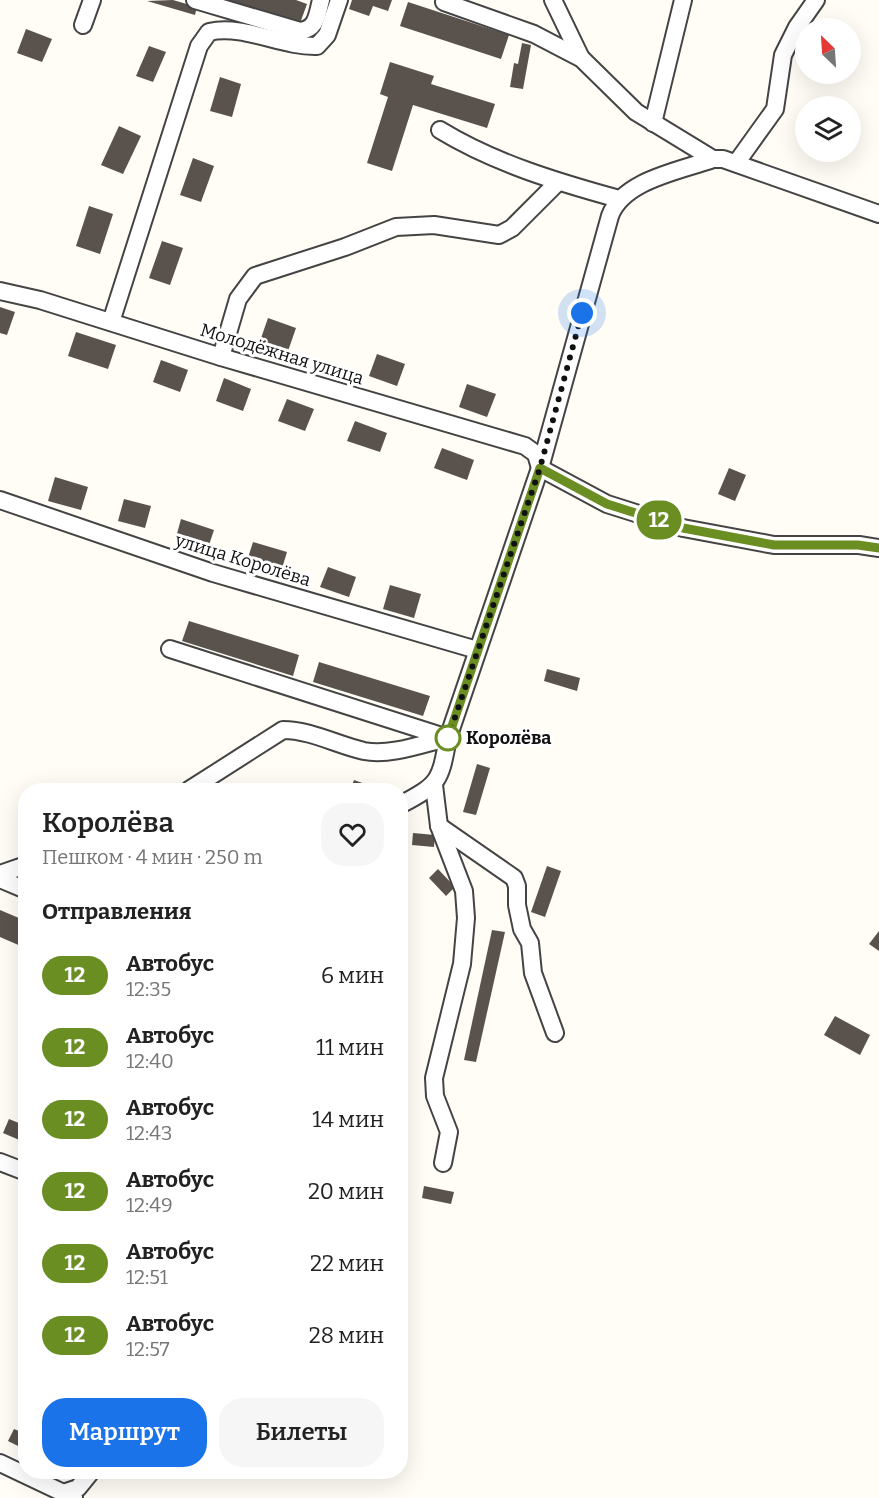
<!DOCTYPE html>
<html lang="ru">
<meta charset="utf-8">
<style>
body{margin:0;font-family:Bitter,serif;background:#f6f6f6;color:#222;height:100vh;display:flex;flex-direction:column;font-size:22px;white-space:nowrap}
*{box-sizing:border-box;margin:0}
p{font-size:20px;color:#767676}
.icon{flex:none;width:33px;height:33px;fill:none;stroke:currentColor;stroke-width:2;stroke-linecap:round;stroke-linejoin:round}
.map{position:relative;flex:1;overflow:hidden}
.side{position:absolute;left:18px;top:783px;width:390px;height:696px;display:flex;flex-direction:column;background:#fff;border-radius:24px;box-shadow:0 6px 24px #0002}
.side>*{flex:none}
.badge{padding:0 12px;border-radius:20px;font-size:21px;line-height:39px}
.needle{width:39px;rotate:335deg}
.controls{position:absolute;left:795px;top:18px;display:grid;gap:12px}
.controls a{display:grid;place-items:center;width:66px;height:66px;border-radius:50%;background:#fff;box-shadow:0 6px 24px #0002;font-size:30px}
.you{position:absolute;width:30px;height:30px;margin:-15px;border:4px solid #fff;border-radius:50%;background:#1a73e8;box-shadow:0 0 0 9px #1a73e833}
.map>.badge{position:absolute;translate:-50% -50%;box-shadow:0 0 0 3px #fff}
h2{padding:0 24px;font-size:22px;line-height:54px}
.round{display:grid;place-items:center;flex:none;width:63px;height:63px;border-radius:24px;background:#f6f6f6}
.overview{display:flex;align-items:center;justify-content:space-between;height:102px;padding:0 24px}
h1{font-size:28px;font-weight:600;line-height:45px}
.action{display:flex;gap:12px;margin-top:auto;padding:12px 24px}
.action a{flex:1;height:69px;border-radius:24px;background:#1a73e8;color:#fff;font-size:24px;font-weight:600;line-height:69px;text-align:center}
.action a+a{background:#f6f6f6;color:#222}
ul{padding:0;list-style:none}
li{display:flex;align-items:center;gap:18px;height:72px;padding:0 24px}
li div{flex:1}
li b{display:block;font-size:22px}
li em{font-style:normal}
li .badge{min-width:66px;font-weight:700;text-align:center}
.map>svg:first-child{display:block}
.building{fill:#5a524d}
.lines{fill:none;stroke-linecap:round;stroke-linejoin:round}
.minor-casing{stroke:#444;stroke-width:20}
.minor{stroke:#fff;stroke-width:16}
.line-casing{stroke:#fff;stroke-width:14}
.line{stroke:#6b8e23;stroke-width:9}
.walk{stroke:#111;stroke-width:6;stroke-dasharray:0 10.8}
.stop-dot{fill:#fff;stroke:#6b8e23;stroke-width:3}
.labels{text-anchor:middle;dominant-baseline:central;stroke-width:6;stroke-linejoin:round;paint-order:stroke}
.street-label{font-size:18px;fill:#111;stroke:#fff}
.stop-label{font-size:18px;font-weight:bold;fill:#111;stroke:#fff;text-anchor:start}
</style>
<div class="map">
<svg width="879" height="1498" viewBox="0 0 879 1498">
<rect width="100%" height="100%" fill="#fffdf5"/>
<!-- building -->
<g class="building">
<polygon points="173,0 197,7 195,15 147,1"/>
<polygon points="225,0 296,0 307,4 299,26"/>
<polygon points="352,0 392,0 388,11 373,6 369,16 349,9"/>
<polygon points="408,2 509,35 501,59 400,26"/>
<polygon points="26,29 52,39 42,62 17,53"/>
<polygon points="522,43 531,45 523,89 510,87 514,63 518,64"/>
<polygon points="149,46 166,52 153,82 136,76"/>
<polygon points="390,62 434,76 431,84 495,104 487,128 413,105 392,171 367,163 388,97 380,94"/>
<polygon points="220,77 241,84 232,117 210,111"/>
<polygon points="119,126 141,136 123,174 101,165"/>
<polygon points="193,158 214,166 201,202 180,195"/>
<polygon points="89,206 113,214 100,254 76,246"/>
<polygon points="162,241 183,248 170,285 149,278"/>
<polygon points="0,307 15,312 7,335 0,333"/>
<polygon points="268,318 296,328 288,351 260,341"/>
<polygon points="76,332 116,345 108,369 68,356"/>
<polygon points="377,354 405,364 397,386 369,376"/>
<polygon points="161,360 188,370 180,392 153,382"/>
<polygon points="224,378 251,389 243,411 216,401"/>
<polygon points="467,384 496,394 487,417 459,407"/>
<polygon points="287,399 314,409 305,431 278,421"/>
<polygon points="355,421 387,433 380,452 347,441"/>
<polygon points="442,448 474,460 467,480 434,468"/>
<polygon points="729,468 746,475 735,501 718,494"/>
<polygon points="55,477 88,487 81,510 48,501"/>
<polygon points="124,499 151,506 145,528 118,521"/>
<polygon points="181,519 214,530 207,551 175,541"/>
<polygon points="253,542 287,552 280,575 246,564"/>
<polygon points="328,567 356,577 349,597 320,587"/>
<polygon points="390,585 421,594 414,618 383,609"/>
<polygon points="189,621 299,655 293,676 182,641"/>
<polygon points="319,662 430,696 423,716 313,682"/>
<polygon points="547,669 580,678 577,691 544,681"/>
<polygon points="477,764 490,768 476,815 463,812"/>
<polygon points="354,780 382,790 350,790"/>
<polygon points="413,833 435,835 434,847 412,845"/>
<polygon points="547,866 561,871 545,917 531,912"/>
<polygon points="438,869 455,887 446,896 429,878"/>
<polygon points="0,910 26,921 26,941 23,947 0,937"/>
<polygon points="492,930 505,932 476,1062 464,1060"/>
<polygon points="879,931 879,951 869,944"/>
<polygon points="835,1016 870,1035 860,1055 824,1035"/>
<polygon points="9,1119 26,1126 24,1142 3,1133"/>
<polygon points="424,1186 454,1192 451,1204 422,1198"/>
<polygon points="14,1429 26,1434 22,1448 8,1441"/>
</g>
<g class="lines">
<defs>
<g id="minor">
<path d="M195 0 300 31C317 29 317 15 321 0"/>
<polyline points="553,0 581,58"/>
<polyline points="444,2 534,34 582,59 636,112 713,159"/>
<polyline points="83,25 92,0"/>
<polyline points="653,123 683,0"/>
<path d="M440 130C494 163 557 182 619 199"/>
<polyline points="737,162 775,109 783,55 797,27 816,0"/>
<polyline points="0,291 40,300 221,357 525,446 536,454 540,468"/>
<path d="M111 322 199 46 209 32C244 24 281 47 317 46L327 35 339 0"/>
<polyline points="221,357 238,299 255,276 345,247 396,227 434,225 499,235 512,228 558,182"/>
<polyline points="540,468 607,504 683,528 774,545 859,545 879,548"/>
<polyline points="0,500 213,573 477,650"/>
<polyline points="170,649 448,738"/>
<polyline points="434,785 439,826 464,891 466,918 462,964 434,1078 435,1096 449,1132 443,1163"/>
<path d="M189 790 283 730C311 730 337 745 364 751 390 756 422 744 447 738"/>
<path d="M400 805C440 784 440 781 448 738L540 468 610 216C623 180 680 171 713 159H723L879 214"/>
<polyline points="439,826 514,878 517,886 517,905 522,929 530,943 533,973 555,1033"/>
<polyline points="0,874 26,865"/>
<polyline points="0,879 26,890"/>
<polyline points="0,1162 26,1172"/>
<polyline points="0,1463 74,1498"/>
<polyline points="63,1493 78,1488 91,1472"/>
</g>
</defs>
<!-- minor casing -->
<use href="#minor" class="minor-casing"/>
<!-- minor -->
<use href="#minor" class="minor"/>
</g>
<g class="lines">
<defs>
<polyline id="line" points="448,738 540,468 607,504 683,528 774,545 858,545 879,548"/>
</defs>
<!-- line casing -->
<use href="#line" class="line-casing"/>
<!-- line -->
<use href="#line" class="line"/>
<!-- walk -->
<polyline class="walk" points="448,738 540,468 582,313"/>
</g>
<!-- markers -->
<circle class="stop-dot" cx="448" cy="738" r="12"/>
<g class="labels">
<!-- street labels -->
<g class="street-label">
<text transform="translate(282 354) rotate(17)">Молодёжная улица</text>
<text transform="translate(243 560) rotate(17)">улица Королёва</text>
</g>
<!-- stop labels -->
<g class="stop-label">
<text x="466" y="738">Королёва</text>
</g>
</g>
</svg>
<div class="controls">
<a><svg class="needle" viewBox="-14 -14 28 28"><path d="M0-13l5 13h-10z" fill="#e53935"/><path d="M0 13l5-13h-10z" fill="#767676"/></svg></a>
<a><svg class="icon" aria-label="layers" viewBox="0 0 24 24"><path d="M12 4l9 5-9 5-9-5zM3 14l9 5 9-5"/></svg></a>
</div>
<div class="you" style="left:582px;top:313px"></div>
<b class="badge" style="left:659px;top:520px;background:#6b8e23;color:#fff">12</b>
<section class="side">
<div class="overview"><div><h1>Королёва</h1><p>Пешком · 4 мин · 250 m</p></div><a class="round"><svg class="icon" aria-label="heart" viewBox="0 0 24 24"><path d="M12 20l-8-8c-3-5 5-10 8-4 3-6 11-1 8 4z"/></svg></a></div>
<h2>Отправления</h2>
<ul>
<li><span class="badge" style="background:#6b8e23;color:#fff">12</span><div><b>Автобус</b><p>12:35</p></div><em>6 мин</em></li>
<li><span class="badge" style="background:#6b8e23;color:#fff">12</span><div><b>Автобус</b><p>12:40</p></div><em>11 мин</em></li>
<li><span class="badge" style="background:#6b8e23;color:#fff">12</span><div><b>Автобус</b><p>12:43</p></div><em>14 мин</em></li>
<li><span class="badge" style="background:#6b8e23;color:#fff">12</span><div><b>Автобус</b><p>12:49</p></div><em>20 мин</em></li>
<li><span class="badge" style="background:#6b8e23;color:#fff">12</span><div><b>Автобус</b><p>12:51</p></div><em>22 мин</em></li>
<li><span class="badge" style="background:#6b8e23;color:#fff">12</span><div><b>Автобус</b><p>12:57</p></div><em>28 мин</em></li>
</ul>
<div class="action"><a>Маршрут</a><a>Билеты</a></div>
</section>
</div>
